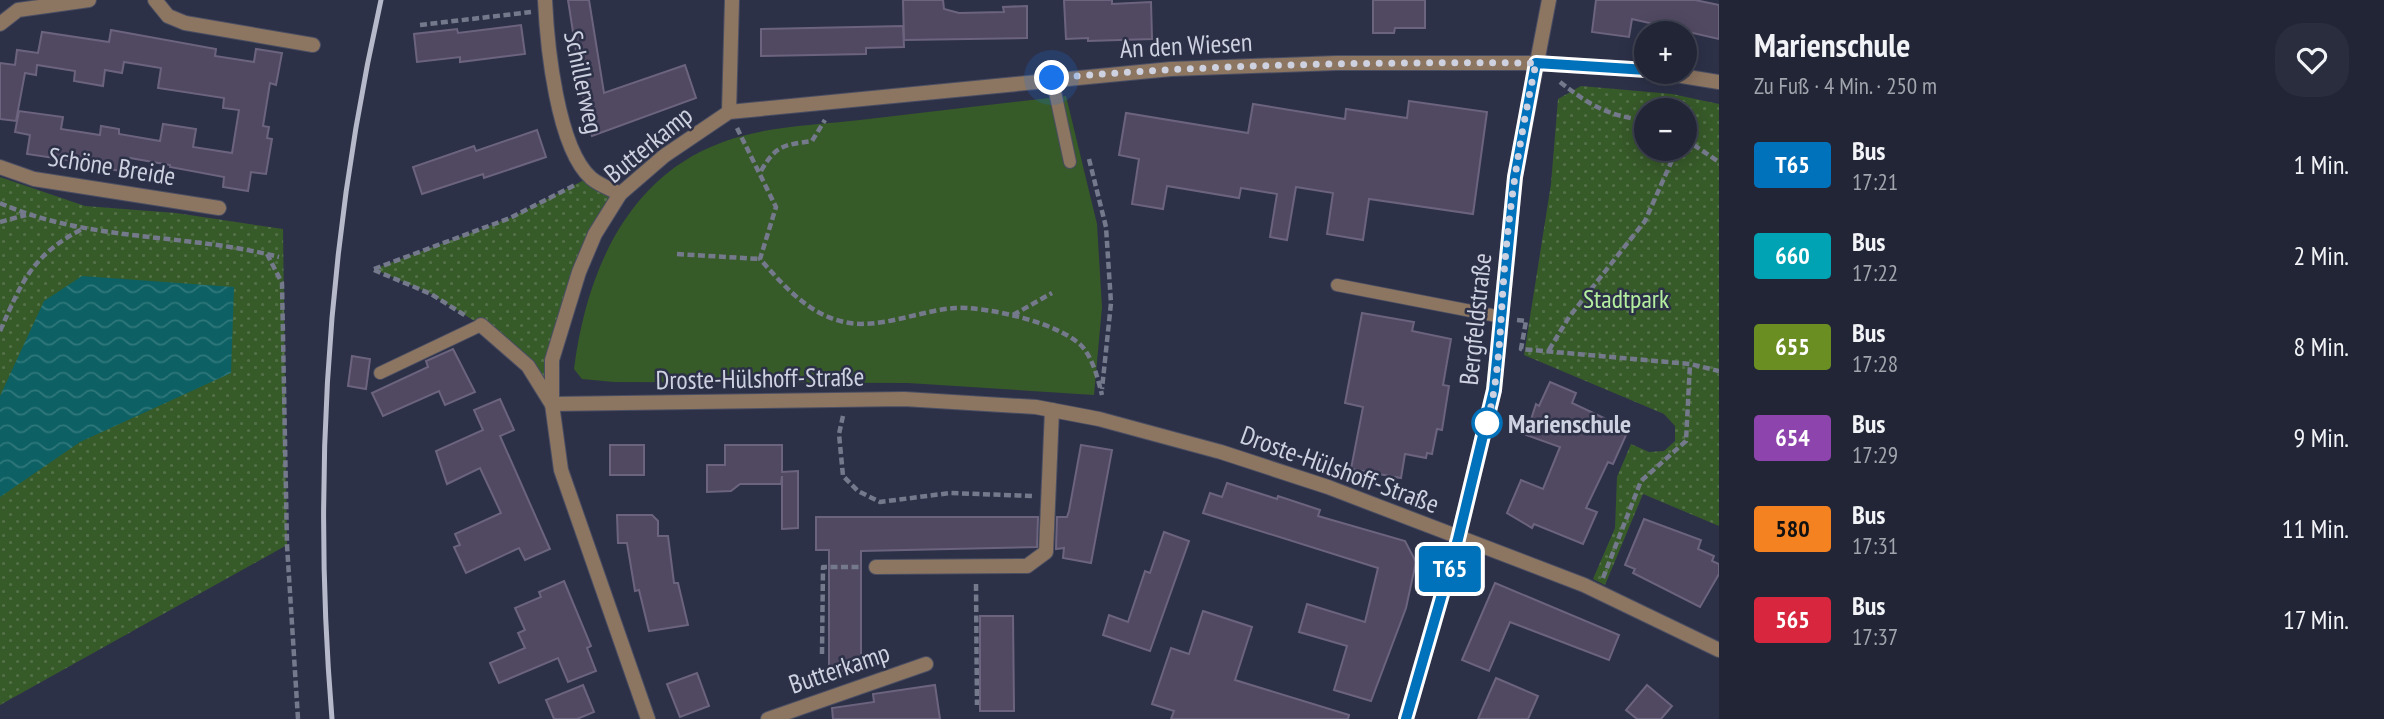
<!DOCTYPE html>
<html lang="de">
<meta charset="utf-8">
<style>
body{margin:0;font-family:"PT Sans Narrow",sans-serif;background:#2a2d3e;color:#f1f3f6;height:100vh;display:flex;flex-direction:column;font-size:26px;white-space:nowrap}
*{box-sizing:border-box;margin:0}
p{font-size:23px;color:#a2a5ad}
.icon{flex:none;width:38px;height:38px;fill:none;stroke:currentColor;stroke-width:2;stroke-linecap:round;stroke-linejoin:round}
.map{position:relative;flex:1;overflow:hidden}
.sheet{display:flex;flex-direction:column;background:#222536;width:665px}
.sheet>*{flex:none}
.badge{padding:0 14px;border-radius:5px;font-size:24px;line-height:46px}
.buttons{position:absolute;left:1634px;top:21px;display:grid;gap:14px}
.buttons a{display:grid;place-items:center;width:63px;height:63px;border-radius:50%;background:#222536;box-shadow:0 4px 18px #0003,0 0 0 2px #3f4251;font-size:35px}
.you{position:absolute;width:35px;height:35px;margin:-18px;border:5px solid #fff;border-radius:50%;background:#1a73e8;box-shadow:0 0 0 10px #1a73e833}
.map>.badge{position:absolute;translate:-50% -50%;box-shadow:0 0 0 4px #fff}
.round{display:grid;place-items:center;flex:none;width:74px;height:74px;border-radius:28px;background:#2a2d3e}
.summary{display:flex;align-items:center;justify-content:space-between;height:119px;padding:0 35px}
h1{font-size:33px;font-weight:600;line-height:52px}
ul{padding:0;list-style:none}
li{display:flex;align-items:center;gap:21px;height:91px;padding:0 35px}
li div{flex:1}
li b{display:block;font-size:26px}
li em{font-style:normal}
li .badge{min-width:77px;font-weight:700;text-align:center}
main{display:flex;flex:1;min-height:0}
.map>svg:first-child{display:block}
.green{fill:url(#green-dots);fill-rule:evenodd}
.pitch{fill:#375a29}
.water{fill:url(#water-waves)}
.building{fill:#514962;stroke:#6c647e;stroke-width:2}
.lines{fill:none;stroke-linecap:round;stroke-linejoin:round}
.service-casing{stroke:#4a4e63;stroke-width:14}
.minor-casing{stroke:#4a4e63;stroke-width:16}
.tertiary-casing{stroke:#4a4e63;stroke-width:16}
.path{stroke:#75798c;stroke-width:4.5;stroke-dasharray:7 3.5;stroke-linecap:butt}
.service{stroke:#8c7561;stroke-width:12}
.minor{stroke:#8c7561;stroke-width:14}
.tertiary{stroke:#8c7561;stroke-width:14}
.rail{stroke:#b6b9c9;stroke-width:5}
.line-casing{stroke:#fff;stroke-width:16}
.line{stroke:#0072bc;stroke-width:10}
.walk{stroke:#ced1e0;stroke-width:7;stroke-dasharray:0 12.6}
.stop-dot{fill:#fff;stroke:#0072bc;stroke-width:3.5}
.labels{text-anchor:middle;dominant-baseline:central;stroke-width:5;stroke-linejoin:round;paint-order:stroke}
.street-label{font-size:26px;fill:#ced1e0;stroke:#2d3148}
.park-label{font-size:26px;fill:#b4ee9f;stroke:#2d3148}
.stop-label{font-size:26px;font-weight:bold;fill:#ced1e0;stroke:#2d3148;text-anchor:start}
</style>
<main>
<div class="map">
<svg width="1719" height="719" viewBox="0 0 1719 719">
<defs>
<pattern id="green-dots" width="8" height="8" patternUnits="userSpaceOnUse" patternTransform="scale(1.75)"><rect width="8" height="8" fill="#375a29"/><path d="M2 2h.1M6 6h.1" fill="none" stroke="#537148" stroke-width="1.8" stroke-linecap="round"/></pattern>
<pattern id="water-waves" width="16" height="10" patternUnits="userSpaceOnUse" patternTransform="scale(1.75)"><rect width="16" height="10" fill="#0d6164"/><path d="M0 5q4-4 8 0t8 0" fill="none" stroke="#2f777a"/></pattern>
</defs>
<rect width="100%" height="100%" fill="#2d3148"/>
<!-- green -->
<g class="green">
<path d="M1581 86 1672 94 1719 104V526L1643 494 1605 585 1593 579 1615 528 1617 477 1631 444 1649 452 1664 451 1675 441V426L1664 414 1524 355 1551 184 1558 99ZM1685 110V149H1647V110Z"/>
<polygon points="0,177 85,206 176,213 283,229 287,545 0,705"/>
<polygon points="590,177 620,194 564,319 552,404 528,366 481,325 431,294 374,269 510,218"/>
</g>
<!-- pitch -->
<path class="pitch" d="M1066 96 1097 224 1102 307 1094 395 908 383 614 382 582 379 574 369C586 274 626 177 723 142 766 126 815 125 860 120 928 112 997 104 1066 96Z"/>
<!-- water -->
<polygon class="water" points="82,276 234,287 231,373 80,442 0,497 0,396 44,301"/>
<!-- building -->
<g class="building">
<polygon points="568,0 589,0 604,93 685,65 696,98 592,136 581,104 584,102"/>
<polygon points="903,0 943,0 944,9 959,13 1004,12 1003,7 1027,6 1027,38 904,40"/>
<polygon points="1064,0 1112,0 1112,4 1151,2 1152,39 1088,41 1088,38 1066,39"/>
<polygon points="1373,0 1425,0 1425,28 1395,28 1394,33 1373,33"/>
<polygon points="1596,0 1695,0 1719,5 1719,39 1632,19 1629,37 1592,32"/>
<polygon points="521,25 525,54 460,62 460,57 417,62 414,34 457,29 458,33"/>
<polygon points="903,26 904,47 866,48 866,54 761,56 761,29"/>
<polygon points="111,30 216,49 215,56 254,62 256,49 282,53 276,85 270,83 263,126 269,127 267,138 272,139 266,174 251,172 248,191 223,187 224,177 170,167 170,165 130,158 128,172 95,167 95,164 27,154 30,135 15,132 19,111 63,117 61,129 100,135 101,126 119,129 119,134 160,141 163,124 196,129 193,147 232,153 239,110 223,108 224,98 158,88 161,68 124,62 122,73 105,70 103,86 74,81 75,71 37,65 36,75 25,73 16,121 0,119 0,63 15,65 17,50 38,53 42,32 109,42"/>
<polygon points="1409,101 1487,112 1473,214 1369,199 1363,240 1327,234 1333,193 1296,187 1287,240 1270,237 1277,194 1241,188 1239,198 1167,186 1163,209 1132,204 1139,159 1119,155 1126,113 1248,133 1253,104 1345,119 1346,109 1407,118"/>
<polygon points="537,130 546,157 484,178 483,174 422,194 413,167 474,146 476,151"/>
<polygon points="1362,313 1414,322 1412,331 1451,339 1443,385 1449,386 1442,430 1437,429 1432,454 1427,453 1426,458 1405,454 1401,478 1351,469 1363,407 1345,403"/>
<polygon points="453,349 475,392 445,405 439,391 383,416 372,393 428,367 426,361"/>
<polygon points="352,356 370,359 366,389 348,386"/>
<polygon points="1550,382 1576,393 1572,403 1621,426 1619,432 1626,435 1613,464 1608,462 1586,508 1597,512 1583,544 1534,524 1532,528 1507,513 1521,480 1543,489 1560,447 1526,435 1536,404 1539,406"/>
<polygon points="500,399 514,430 500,436 550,549 525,560 519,548 466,573 454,547 460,545 455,534 501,513 480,468 447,484 436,451 483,430 474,410"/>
<rect x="610" y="445" width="34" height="30"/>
<polygon points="725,445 782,445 782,472 798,471 798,528 782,529 782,476 781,484 740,484 731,491 707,492 707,465 725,465"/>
<polygon points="1081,445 1112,450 1091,563 1063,558 1064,548 1056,549 1057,517 1067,517 1069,511"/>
<polygon points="1227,483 1277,499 1278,496 1320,510 1318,516 1405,541 1416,562 1406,608 1371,701 1334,690 1347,646 1299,632 1307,604 1365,622 1378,568 1203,513 1210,493 1222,497"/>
<polygon points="617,515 652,515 658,521 658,536 668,536 674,583 678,583 688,625 649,631 639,590 635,591 627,543 618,543"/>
<polygon points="816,517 1038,517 1037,547 861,551 861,671 829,671 829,550 816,550"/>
<polygon points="1644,519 1701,540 1698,549 1714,556 1712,561 1719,564 1719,574 1700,607 1633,573 1635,569 1625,565"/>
<polygon points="1164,532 1189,541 1150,651 1103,635 1109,615 1128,622 1145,571 1150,573"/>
<polygon points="564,581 591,646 587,648 596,671 568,682 558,658 499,683 490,663 525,648 518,633 525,630 515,608 541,597 539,592"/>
<polygon points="1495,583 1619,635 1609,660 1510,622 1489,671 1462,660"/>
<polygon points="1203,611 1252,627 1235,680 1349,715 1348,719 1171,719 1174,711 1152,704 1171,648 1189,654"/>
<polygon points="980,616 1013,616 1014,711 980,711"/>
<polygon points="697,673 709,706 680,717 667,684"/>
<polygon points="1496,678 1538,696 1528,719 1478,719"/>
<polygon points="583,685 594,712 577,719 554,719 546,700"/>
<polygon points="935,685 940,719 833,719 832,708 874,702 873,694"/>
<polygon points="1647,685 1672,706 1661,719 1637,719 1626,710"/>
</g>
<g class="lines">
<defs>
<g id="service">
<polyline points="1052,78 1070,162"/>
<polyline points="1337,285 1502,317"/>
<polyline points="380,373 481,325"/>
</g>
<g id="minor">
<polyline points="155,0 168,16 185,23 313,45"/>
<path d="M545 0C547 44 557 148 591 178 599 185 611 189 620 194"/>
<polyline points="0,24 18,10 89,0"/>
<polyline points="1657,72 1719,82"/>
<polyline points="729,112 732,0"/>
<polyline points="0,167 34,179 219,208"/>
<polyline points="481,325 528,366 551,403"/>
<polyline points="552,404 904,399 1036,407 1099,419 1221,452 1328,487 1584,585 1719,650"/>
<polyline points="876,567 1027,566 1046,552 1052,410"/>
<polyline points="648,719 561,470 552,404 552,360 579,272 595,234 620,194 664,156 729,112 1171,69 1336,63 1536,63 1647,70"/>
<polyline points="768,719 926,664"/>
</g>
<polyline id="tertiary" points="1406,719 1458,539 1494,390 1515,177 1549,0"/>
</defs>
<!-- service casing -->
<use href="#service" class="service-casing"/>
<!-- minor casing -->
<use href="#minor" class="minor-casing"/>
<!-- tertiary casing -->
<use href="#tertiary" class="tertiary-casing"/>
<!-- path -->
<g class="path">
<polyline points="420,25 531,12"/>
<path d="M1560 82C1592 107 1607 115 1647 121"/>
<path d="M737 128 776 207 760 259C783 285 808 314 844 322 878 330 922 310 955 308 986 306 1067 324 1085 350 1094 363 1098 379 1102 395"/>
<polyline points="1685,139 1719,162"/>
<polyline points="1089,159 1106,227 1111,303 1102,389"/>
<path d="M761 171C776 145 784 145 812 141L825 120"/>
<path d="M0 203C87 242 187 233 279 257"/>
<polyline points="0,222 26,215"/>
<polyline points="267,254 282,283 287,545 298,719"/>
<polyline points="677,254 760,259"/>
<polyline points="374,269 510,218 577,184"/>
<polyline points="374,270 431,294 466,316"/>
<polyline points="1013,315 1052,293"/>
<polyline points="1517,320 1526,321 1521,349 1690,364 1719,371"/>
<path d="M0 331C22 282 31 256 82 229"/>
<polyline points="1549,350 1569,317 1645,221 1677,149"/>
<polyline points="843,416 839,434 843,476 858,491 880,502 950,493 1032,496"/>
<polyline points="1603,578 1641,481 1686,441 1690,364"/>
<polyline points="976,584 977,705"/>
<polyline points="822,654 823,567 860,567"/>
</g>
<!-- service -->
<use href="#service" class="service"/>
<!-- minor -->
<use href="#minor" class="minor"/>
<!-- tertiary -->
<use href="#tertiary" class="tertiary"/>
<!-- rail -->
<path class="rail" d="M332 719C312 478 328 236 381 0"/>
</g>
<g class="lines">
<defs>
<polyline id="line" points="1406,719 1458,539 1494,390 1515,177 1536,63 1647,70"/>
</defs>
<!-- line casing -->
<use href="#line" class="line-casing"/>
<!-- line -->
<use href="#line" class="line"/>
<!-- walk -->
<path class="walk" d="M1052 78C1213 64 1375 62 1536 63 1521 133 1509 204 1504 275 1500 325 1500 375 1487 423"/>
</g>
<!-- markers -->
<circle class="stop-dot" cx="1487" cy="423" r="14"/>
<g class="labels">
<!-- street labels -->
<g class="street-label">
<text transform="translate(1186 45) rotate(-3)">An den Wiesen</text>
<text transform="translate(584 82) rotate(78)">Schillerweg</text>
<text transform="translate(648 144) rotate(-39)">Butterkamp</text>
<text transform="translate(112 166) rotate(9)">Schöne Breide</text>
<text transform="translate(1475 319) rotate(-84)">Bergfeldstraße</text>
<text transform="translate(760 378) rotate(-1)">Droste-Hülshoff-Straße</text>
<text transform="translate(1340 469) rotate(20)">Droste-Hülshoff-Straße</text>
<text transform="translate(839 668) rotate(-19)">Butterkamp</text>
</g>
<!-- park labels -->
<g class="park-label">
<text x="1626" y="298">Stadtpark</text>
</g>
<!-- stop labels -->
<g class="stop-label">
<text x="1508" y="423">Marienschule</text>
</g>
</g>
</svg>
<div class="buttons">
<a>+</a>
<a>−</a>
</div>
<div class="you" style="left:1052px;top:78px"></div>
<b class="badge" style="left:1450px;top:569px;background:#0072bc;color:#fff">T65</b>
</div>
<section class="sheet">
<div class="summary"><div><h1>Marienschule</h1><p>Zu Fuß · 4 Min. · 250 m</p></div><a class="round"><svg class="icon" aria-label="heart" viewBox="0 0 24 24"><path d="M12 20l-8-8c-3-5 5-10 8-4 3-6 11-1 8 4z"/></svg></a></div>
<ul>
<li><span class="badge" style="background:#0072bc;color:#fff">T65</span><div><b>Bus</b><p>17:21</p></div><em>1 Min.</em></li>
<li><span class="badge" style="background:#00a3b4;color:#fff">660</span><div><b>Bus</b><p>17:22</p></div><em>2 Min.</em></li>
<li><span class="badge" style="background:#6b8e23;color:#fff">655</span><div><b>Bus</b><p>17:28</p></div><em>8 Min.</em></li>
<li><span class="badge" style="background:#8e44ad;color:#fff">654</span><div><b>Bus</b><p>17:29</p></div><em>9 Min.</em></li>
<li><span class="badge" style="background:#f58220;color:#111">580</span><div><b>Bus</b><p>17:31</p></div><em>11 Min.</em></li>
<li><span class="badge" style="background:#d7263d;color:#fff">565</span><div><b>Bus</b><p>17:37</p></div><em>17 Min.</em></li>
</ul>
</section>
</main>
